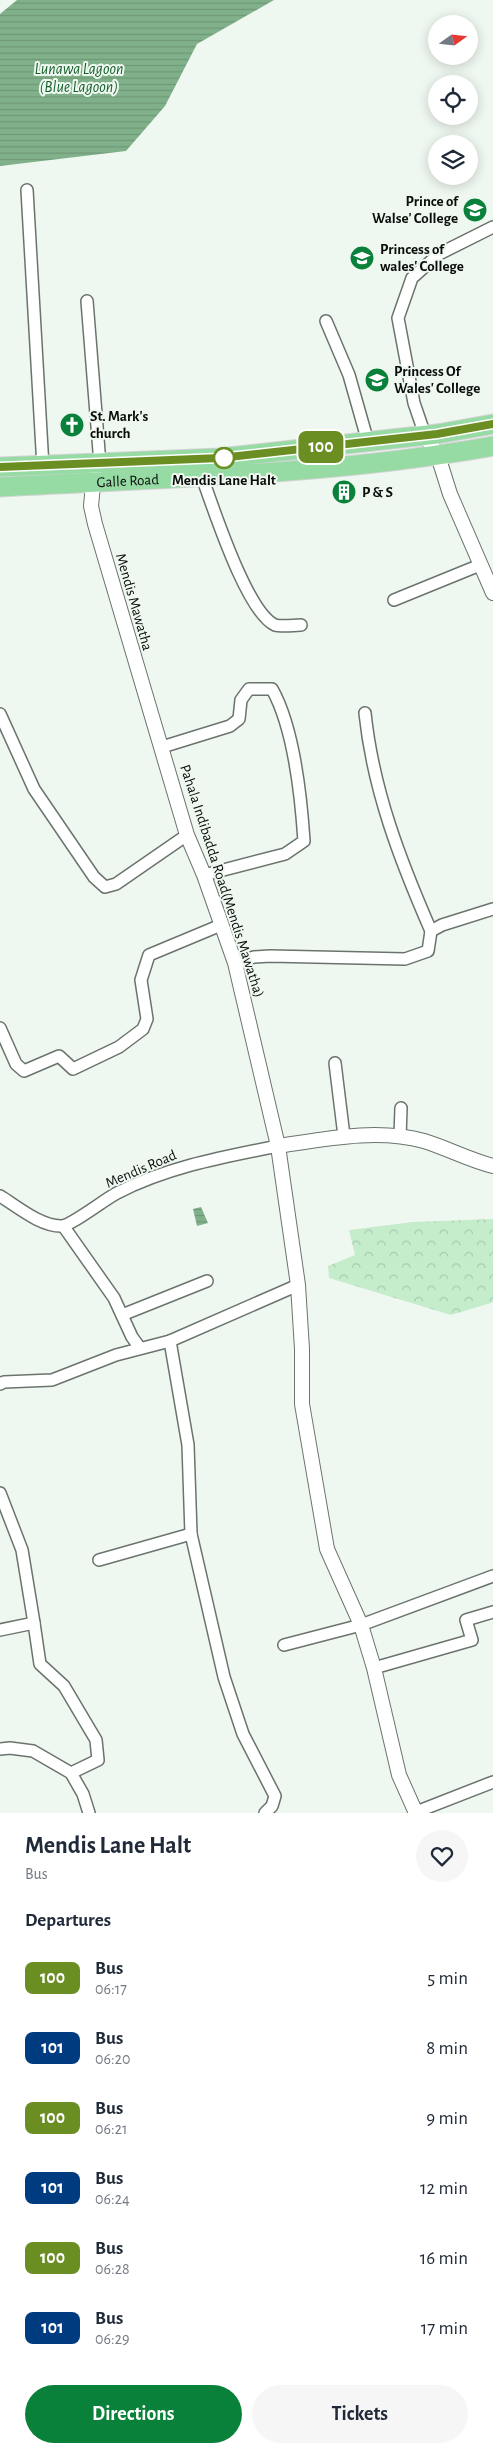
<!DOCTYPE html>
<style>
body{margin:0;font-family:"Alegreya Sans",sans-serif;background:#f6f6f7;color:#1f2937;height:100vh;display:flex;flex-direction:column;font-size:19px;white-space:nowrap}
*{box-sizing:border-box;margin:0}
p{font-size:16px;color:#747a83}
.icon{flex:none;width:28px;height:28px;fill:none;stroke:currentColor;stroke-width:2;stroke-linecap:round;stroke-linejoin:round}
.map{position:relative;height:1813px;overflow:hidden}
.drawer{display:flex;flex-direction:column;background:#fff;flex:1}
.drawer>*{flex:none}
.badge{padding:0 10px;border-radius:8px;font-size:18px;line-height:32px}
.needle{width:32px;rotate:75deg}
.fabs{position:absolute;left:428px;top:15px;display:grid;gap:10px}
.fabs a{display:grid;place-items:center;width:50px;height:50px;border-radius:50%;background:#fff;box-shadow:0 2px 12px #0003;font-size:25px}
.map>.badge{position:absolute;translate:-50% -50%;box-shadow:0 0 0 2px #fff}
h2{padding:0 25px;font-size:19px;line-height:45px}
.round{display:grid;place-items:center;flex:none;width:52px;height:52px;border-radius:26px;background:#f6f6f7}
.head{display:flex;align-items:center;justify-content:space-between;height:85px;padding:0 25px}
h1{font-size:24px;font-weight:700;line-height:38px}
.primary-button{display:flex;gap:10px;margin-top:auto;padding:10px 25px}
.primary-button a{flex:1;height:58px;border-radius:30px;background:#0a813a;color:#fff;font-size:20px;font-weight:700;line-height:58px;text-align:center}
.primary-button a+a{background:#f6f6f7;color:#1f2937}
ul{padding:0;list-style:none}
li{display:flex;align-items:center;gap:15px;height:70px;padding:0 25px}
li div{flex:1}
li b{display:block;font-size:19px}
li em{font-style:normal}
li .badge{min-width:55px;font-weight:700;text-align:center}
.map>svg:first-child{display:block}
.forest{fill:url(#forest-crowns)}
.water{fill:url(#water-rules)}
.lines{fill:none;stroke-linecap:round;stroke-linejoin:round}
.minor-casing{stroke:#6b746c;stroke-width:14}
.tertiary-casing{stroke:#6b746c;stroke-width:16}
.trunk-casing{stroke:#d3d3d3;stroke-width:21}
.minor{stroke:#fff;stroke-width:11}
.tertiary{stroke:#fff;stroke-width:14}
.trunk{stroke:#96daa4;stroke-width:19}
.line-casing{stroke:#fff;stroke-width:11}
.line{stroke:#6b8e23;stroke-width:8}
.stop-dot{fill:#fff;stroke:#6b8e23;stroke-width:2.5}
.labels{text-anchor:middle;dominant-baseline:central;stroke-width:4;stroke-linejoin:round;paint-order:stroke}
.poi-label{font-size:15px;font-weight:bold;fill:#0a0d0a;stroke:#eff8f0;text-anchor:start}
.street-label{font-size:15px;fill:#0a0d0a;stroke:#eff8f0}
.stop-label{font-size:15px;font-weight:bold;fill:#0a0d0a;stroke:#eff8f0}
.water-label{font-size:16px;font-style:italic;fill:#165f2d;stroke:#eff8f0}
</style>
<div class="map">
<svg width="493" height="1813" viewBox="0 0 493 1813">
<defs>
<pattern id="forest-crowns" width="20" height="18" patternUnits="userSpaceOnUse" patternTransform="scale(1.25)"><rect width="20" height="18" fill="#c5edcb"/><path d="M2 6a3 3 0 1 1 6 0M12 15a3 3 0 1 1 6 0" fill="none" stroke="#a8caad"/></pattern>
<pattern id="water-rules" width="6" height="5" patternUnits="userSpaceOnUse" patternTransform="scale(1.25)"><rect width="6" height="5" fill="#81b18a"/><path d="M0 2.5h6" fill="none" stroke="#6e9776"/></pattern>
</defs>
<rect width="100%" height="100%" fill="#eff8f0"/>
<!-- forest -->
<polygon class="forest" points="493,1219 493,1302 491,1303 451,1315 329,1278 328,1266 355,1255 349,1230 413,1222"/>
<!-- water -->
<g class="water">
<polygon points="17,0 274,0 197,44 165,106 126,151 0,166 0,14"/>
<polygon points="201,1207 208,1223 197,1226 193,1209"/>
</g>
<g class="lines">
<defs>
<g id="minor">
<polyline points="27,190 43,467"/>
<polyline points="87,301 100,464"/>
<polyline points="326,321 349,375 368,442"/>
<polyline points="425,435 414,403 398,318 412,278 439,254 493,227"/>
<path d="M202 477C213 507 247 613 275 625 282 627 294 625 301 625"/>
<polyline points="394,600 480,565"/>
<path d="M365 713C373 790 400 860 431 931"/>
<polyline points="0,714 34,789 94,877 105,887 116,884 187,835"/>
<path d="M162 747 230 726 239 719 241 700 249 689H272C294 728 301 796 304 841L285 854 204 875"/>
<polyline points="235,963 254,957 270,956 405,959 428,951 431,931 442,925 493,909"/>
<polyline points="0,1028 16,1064 24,1071 59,1056 73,1069 119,1047 143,1029 147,1019 141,980 149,955 221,925"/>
<polyline points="335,1063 344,1136"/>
<polyline points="400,1137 401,1108"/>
<path d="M0 1196C18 1207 40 1226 61 1226 71 1226 105 1199 117 1193 167 1167 223 1157 278 1146"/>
<polyline points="64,1227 114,1298 132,1337 140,1348"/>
<polyline points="122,1315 207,1281"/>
<polyline points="170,1341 188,1445 191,1534 224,1677 243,1734 275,1796 272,1806 265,1813"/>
<polyline points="0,1384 4,1382 52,1380 116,1355 170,1341 298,1285"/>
<polyline points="0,1493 22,1550 34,1623 0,1630"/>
<polyline points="99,1560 191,1534"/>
<polyline points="34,1623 40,1664 64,1686 96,1740 98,1760 71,1773"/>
<polyline points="284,1645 361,1625 493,1576"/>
<polyline points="374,1668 472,1640 466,1620 493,1612"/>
<polyline points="0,1749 10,1748 33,1751 71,1773 83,1794 89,1813"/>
<polyline points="416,1812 493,1782"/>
</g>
<g id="tertiary">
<polyline points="425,435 438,456 450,494 493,593"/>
<polyline points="94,474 91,506 95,524 187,835 204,875 235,963 278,1146 298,1285 302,1349 302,1404 327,1549 361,1625 374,1668 399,1775 416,1813"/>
<path d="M278 1146C325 1139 377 1128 424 1141 447 1148 469 1160 493 1166"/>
</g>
<g id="trunk">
<polyline points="0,467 220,458 437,434 493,424"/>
<path id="s1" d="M0 487C164 478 331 475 493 446"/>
</g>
</defs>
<!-- minor casing -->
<use href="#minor" class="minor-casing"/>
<!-- tertiary casing -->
<use href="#tertiary" class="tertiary-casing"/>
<!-- trunk casing -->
<use href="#trunk" class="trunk-casing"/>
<!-- minor -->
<use href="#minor" class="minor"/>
<!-- tertiary -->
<use href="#tertiary" class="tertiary"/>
<!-- trunk -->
<use href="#trunk" class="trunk"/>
</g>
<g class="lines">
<defs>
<polyline id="line" points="0,467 220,458 437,434 493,424"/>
</defs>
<!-- line casing -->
<use href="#line" class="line-casing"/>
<!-- line -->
<use href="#line" class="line"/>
</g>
<!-- icons -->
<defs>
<symbol id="university-disc" viewBox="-11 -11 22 22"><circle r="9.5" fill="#0a813a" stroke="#eff8f0"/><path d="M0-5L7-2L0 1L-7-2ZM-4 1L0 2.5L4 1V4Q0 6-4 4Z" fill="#fff"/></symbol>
<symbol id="school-disc" viewBox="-11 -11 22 22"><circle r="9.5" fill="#0a813a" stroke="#eff8f0"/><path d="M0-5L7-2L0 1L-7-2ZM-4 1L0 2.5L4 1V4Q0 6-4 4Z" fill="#fff"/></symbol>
<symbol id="church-disc" viewBox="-11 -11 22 22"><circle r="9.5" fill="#0a813a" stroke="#eff8f0"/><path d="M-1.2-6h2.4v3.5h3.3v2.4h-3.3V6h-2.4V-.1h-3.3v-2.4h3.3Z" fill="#fff"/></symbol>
<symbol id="building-disc" viewBox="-11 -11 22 22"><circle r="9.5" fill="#0a813a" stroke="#eff8f0"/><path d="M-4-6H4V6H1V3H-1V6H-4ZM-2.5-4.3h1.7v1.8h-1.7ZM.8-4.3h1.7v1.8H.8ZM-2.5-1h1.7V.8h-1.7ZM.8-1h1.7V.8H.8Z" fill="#fff"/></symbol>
</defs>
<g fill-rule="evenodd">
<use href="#university-disc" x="461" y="196" width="28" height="28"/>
<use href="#university-disc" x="348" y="244" width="28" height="28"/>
<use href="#school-disc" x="363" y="366" width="28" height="28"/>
<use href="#church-disc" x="58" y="411" width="28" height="28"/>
<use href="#building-disc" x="330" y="478" width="28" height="28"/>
</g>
<!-- markers -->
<circle class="stop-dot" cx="224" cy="458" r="10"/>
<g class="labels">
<!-- poi labels -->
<g class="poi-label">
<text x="458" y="201" text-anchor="end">Prince of<tspan x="458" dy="17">Walse' College</tspan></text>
<text x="380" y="249">Princess of<tspan x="380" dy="17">wales' College</tspan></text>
<text x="394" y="371">Princess Of<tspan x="394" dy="17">Wales' College</tspan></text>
<text x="90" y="416">St. Mark's<tspan x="90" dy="17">church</tspan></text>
<text x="362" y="492">P &amp; S</text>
</g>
<!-- street labels -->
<g class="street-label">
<text stroke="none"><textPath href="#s1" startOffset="128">Galle Road</textPath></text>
<text transform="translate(134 602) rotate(74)">Mendis Mawatha</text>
<text transform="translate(222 881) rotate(72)">Pahala Indibadda Road(Mendis Mawatha)</text>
<text transform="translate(141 1169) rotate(-23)">Mendis Road</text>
</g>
<!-- stop labels -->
<g class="stop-label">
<text x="224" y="480">Mendis Lane Halt</text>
</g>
<!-- water labels -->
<g class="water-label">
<text x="79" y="69">Lunawa Lagoon<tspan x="79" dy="18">(Blue Lagoon)</tspan></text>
</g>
</g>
</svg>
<div class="fabs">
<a><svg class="needle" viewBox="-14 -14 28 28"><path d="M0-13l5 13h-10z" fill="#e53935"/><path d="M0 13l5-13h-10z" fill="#747a83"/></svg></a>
<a><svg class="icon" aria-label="locate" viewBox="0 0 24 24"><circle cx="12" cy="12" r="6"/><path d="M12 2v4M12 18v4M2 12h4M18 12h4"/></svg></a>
<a><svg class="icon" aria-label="layers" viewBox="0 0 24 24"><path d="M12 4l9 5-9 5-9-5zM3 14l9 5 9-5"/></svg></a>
</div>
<b class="badge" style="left:321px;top:447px;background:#6b8e23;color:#fff">100</b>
</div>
<section class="drawer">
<div class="head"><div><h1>Mendis Lane Halt</h1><p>Bus</p></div><a class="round"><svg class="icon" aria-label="heart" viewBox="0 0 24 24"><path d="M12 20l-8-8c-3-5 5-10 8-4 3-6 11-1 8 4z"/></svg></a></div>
<h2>Departures</h2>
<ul>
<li><span class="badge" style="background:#6b8e23;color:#fff">100</span><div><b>Bus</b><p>06:17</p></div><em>5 min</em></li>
<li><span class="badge" style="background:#003b80;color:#fff">101</span><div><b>Bus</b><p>06:20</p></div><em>8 min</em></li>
<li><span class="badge" style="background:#6b8e23;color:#fff">100</span><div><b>Bus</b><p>06:21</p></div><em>9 min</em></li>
<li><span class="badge" style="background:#003b80;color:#fff">101</span><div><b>Bus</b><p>06:24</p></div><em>12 min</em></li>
<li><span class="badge" style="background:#6b8e23;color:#fff">100</span><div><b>Bus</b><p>06:28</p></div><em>16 min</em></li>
<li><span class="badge" style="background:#003b80;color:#fff">101</span><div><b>Bus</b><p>06:29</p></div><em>17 min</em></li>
</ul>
<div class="primary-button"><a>Directions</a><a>Tickets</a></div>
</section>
